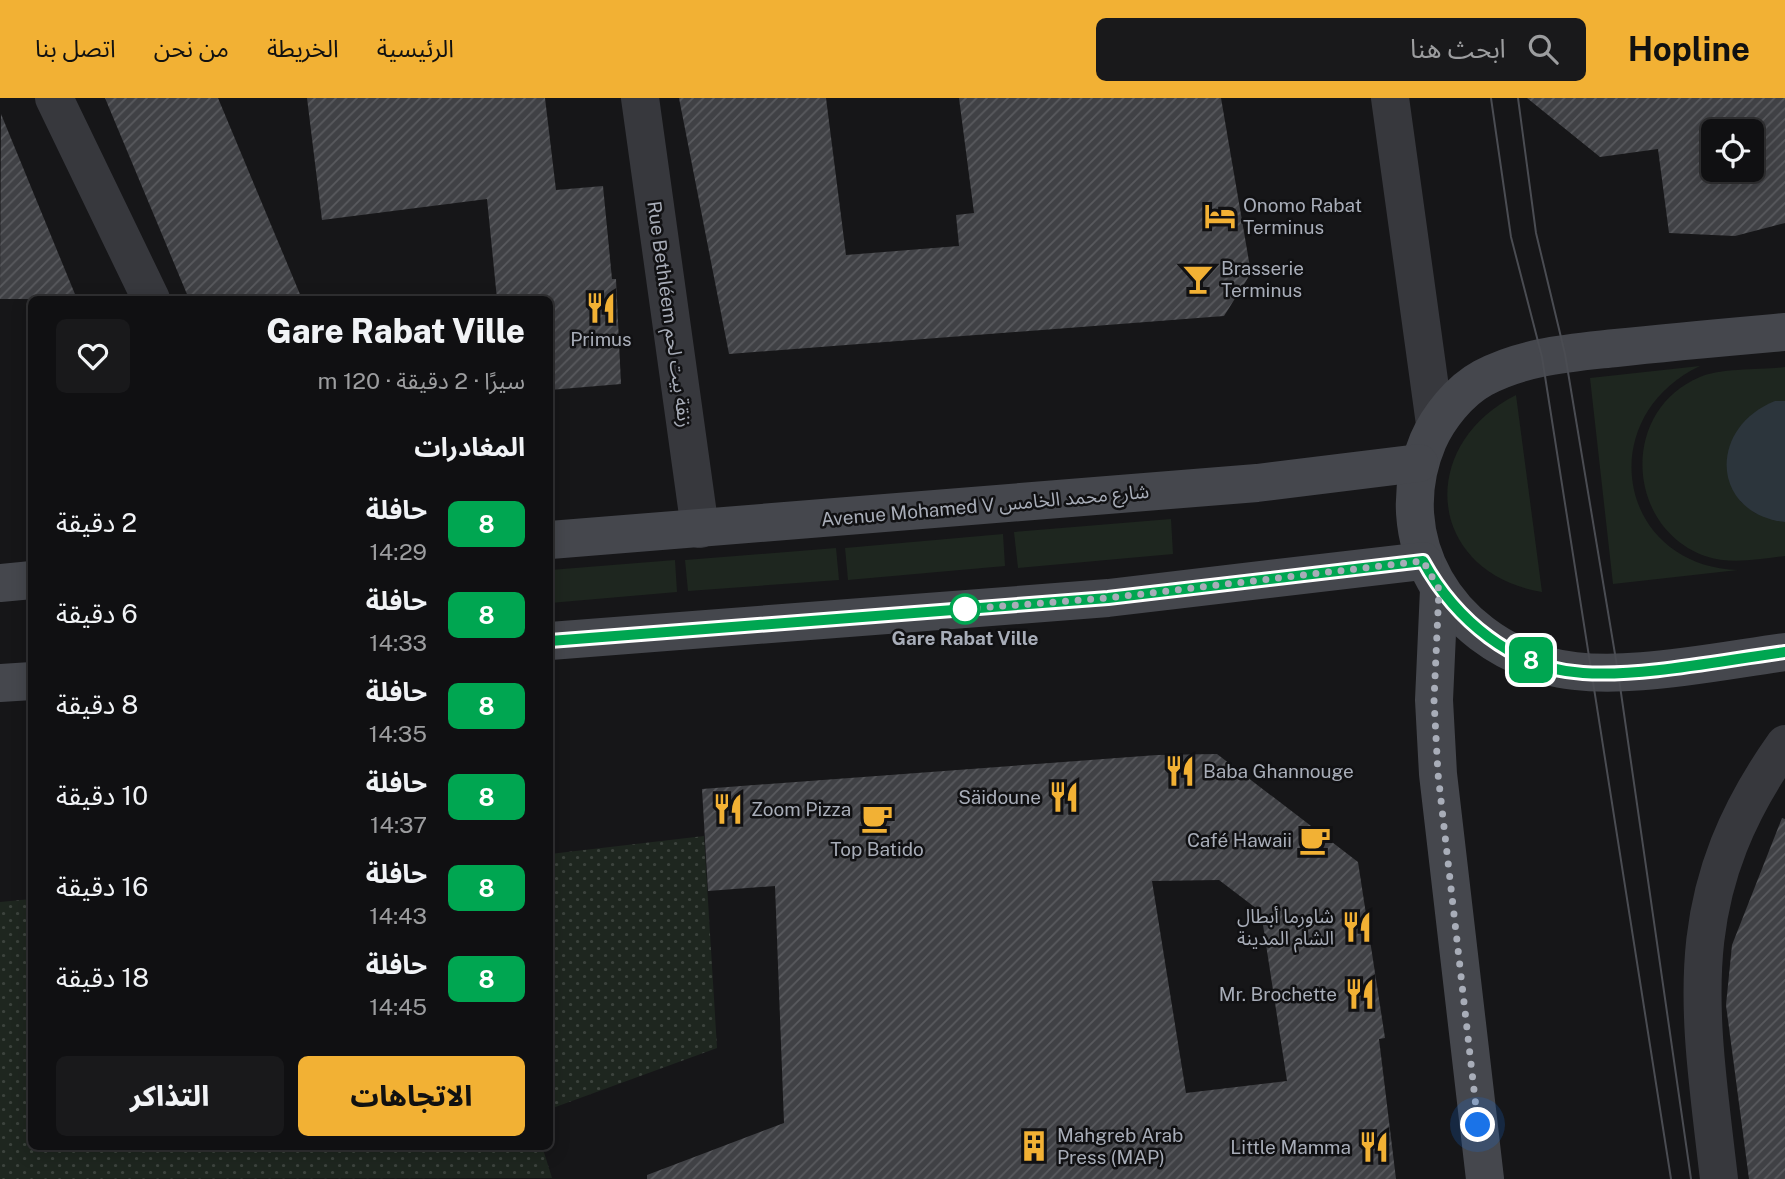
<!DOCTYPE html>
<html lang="ar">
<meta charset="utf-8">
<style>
body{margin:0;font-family:"Public Sans","Noto Sans Arabic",sans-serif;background:#19191b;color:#f1f3f6;direction:rtl;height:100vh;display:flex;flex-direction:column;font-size:26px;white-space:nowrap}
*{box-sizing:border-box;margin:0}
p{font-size:23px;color:#9c9d9f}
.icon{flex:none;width:38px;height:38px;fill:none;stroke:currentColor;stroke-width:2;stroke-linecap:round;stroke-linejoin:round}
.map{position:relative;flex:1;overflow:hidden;direction:ltr}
.drawer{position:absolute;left:28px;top:198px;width:525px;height:854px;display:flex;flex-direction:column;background:#101012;border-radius:10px;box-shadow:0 4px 18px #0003,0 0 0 2px #303032;direction:rtl}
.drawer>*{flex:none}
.badge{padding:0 14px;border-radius:10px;font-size:24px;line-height:46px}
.tools{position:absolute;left:1701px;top:21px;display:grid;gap:14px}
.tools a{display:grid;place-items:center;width:63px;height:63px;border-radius:10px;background:#101012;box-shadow:0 4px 18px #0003,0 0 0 2px #303032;font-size:35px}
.you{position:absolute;width:35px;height:35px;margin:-18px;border:5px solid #fff;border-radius:50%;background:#1a73e8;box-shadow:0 0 0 10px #1a73e833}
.map>.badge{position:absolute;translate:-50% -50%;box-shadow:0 0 0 4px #fff}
h2{padding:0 28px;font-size:26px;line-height:63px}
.round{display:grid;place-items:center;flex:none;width:74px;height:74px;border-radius:10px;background:#19191b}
.overview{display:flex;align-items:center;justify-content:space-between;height:119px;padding:0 28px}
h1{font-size:33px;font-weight:800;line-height:52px}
.action{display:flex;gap:14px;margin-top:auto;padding:14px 28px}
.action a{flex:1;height:80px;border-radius:10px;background:#f2b134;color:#111;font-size:28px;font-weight:800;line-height:80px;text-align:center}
.action a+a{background:#19191b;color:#f1f3f6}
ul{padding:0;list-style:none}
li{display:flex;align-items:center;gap:21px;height:91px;padding:0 28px}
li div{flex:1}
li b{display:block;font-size:26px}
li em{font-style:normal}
li .badge{min-width:77px;font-weight:700;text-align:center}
header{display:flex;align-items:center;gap:42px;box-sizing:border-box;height:98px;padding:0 35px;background:#f2b134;color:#111}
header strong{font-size:33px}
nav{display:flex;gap:38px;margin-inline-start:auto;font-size:24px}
.search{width:490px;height:63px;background:#19191b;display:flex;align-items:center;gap:18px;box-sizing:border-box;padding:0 24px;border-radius:10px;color:#9c9d9f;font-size:26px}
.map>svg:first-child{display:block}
.grass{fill:#1e261f}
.park{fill:url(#park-dots)}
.water{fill:#2c353c}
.building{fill:url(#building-hatch);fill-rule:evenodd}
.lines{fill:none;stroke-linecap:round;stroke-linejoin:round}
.minor{stroke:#37383d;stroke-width:38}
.tertiary{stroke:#37383d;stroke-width:38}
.secondary{stroke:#45474d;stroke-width:38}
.tram{stroke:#4a4c52;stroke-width:2}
.line-casing{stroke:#fff;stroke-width:16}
.line{stroke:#00a651;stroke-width:10}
.walk{stroke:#a8adb8;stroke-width:7;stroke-dasharray:0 12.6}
.stop-dot{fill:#fff;stroke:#00a651;stroke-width:3.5}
.labels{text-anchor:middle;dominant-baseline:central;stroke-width:5;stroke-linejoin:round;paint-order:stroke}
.poi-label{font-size:19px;fill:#a8adb8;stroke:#111113;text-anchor:start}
.street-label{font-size:19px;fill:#a8adb8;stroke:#111113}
.stop-label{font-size:19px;font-weight:bold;fill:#a8adb8;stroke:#111113}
</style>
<header>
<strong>Hopline</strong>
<div class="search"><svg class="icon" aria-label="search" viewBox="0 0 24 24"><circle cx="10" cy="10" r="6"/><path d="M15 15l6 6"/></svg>ابحث هنا</div>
<nav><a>الرئيسية</a><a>الخريطة</a><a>من نحن</a><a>اتصل بنا</a></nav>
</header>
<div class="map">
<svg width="1785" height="1081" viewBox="0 0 1785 1081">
<defs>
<pattern id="park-dots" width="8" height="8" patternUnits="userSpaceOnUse" patternTransform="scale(1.75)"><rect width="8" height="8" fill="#1e261f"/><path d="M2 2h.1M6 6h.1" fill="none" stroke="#3c433d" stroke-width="1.8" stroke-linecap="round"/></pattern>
<pattern id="building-hatch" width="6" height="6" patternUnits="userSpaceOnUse" patternTransform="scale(1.75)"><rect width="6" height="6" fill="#404145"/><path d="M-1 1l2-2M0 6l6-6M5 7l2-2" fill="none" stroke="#595a5e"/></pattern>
</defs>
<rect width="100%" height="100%" fill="#161618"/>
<!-- grass -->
<g class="grass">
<path d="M1700 268C1592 319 1617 468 1738 472L1613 486 1590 280Z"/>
<path d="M1785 269V303H1775L1740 403 1755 415 1785 424V458C1759 461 1731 467 1705 458 1625 429 1620 312 1700 279 1720 270 1762 272 1785 269Z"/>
<path d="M1516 297 1542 494C1428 475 1414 349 1516 297Z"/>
<polygon points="1171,421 1173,456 1018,470 1014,434"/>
<polygon points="1003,436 1005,468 848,482 845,450"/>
<polygon points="836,450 839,482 688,493 685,462"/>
<polygon points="675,462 677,494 550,505 550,472"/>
</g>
<!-- park -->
<g class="park">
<polygon points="704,738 717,950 550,1011 550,756"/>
<polygon points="31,801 32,1048 542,1048 552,1080 0,1081 0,804"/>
</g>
<!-- water -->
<path class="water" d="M1775 303H1785V424C1711 416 1707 330 1775 303Z"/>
<!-- building -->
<g class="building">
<polygon points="105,0 218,0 302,201 189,201"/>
<polygon points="307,0 545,0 556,92 603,88 612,181 616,181 621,286 550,292 550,201 497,201 487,101 322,122"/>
<polygon points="679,0 826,0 846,157 959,148 956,117 974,115 959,0 1221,0 1251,175 1224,218 729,256"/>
<path d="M1527 0H1785V125L1735 138 1669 135 1658 51 1600 59ZM1713 33H1752V72H1713Z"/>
<polygon points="1,16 77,201 0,201"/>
<path d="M1217 656 1358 764 1385 940 1379 941 1396 1081H647V1077L784 1025 775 788 708 793 702 691 1157 657ZM1219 782 1261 814 1287 983 1186 995 1152 783Z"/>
<polygon points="1782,720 1785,721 1785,1081 1749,1081 1726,907 1732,847"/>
</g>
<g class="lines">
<!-- minor -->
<g class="minor">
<polyline points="54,0 151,201"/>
<polyline points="640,0 700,431"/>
</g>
<!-- tertiary -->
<g class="tertiary">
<polyline points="1390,0 1435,326"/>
<path d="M1719 1081C1699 908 1677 798 1785 646"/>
</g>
<!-- secondary -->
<g class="secondary">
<path d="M1785 234C1729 239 1672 244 1616 250 1571 255 1524 258 1483 280 1459 293 1438 320 1428 343 1386 442 1449 541 1548 568 1612 586 1718 563 1785 554"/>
<polyline points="550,442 1257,385 1419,365"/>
<polyline points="0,485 32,482"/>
<polyline points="1439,491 1434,602 1438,676 1485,1081"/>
<polyline points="550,543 1108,500 1423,463"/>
<polyline points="0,585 32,583"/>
</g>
<!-- tram -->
<g class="tram">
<polyline points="1491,0 1511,139 1542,259 1671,1081"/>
<polyline points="1518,0 1536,135 1565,256 1618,574 1691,1081"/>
</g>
</g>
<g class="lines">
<defs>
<path id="line" d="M550 543 1108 500 1423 463C1455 521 1513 571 1583 575 1643 579 1724 562 1785 554"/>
</defs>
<!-- line casing -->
<use href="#line" class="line-casing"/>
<!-- line -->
<use href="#line" class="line"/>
<!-- walk -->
<polyline class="walk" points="965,511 1108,500 1423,463 1439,491 1434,602 1438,676 1478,1027"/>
</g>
<!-- icons -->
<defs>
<symbol id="hotel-bare" viewBox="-9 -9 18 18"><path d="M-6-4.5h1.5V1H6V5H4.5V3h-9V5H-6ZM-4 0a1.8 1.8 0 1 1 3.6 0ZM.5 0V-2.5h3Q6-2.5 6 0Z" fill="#f2b134" stroke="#111113" stroke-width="2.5" paint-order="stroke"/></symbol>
<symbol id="bar-bare" viewBox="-9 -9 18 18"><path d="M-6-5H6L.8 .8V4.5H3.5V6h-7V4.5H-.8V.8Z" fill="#f2b134" stroke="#111113" stroke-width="2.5" paint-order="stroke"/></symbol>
<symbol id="restaurant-bare" viewBox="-9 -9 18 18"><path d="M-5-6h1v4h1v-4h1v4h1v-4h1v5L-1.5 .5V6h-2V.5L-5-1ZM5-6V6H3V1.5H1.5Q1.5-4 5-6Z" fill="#f2b134" stroke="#111113" stroke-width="2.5" paint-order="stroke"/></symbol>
<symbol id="cafe-bare" viewBox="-9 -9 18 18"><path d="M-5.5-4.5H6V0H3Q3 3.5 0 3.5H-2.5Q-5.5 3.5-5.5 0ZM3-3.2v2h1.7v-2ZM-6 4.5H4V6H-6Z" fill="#f2b134" stroke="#111113" stroke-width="2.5" paint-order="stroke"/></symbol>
<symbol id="building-bare" viewBox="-9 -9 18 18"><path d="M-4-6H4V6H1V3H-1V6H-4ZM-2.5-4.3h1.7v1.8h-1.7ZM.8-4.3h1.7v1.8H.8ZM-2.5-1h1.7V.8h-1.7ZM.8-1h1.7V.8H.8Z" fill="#f2b134" stroke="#111113" stroke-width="2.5" paint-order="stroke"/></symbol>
</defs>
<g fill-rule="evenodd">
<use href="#hotel-bare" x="1198" y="96" width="44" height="44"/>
<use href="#bar-bare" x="1176" y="159" width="44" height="44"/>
<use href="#restaurant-bare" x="579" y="188" width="44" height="44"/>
<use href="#restaurant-bare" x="1158" y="651" width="44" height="44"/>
<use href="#restaurant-bare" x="1042" y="677" width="44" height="44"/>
<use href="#restaurant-bare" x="706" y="689" width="44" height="44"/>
<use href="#cafe-bare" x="855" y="698" width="44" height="44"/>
<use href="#cafe-bare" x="1293" y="720" width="44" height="44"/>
<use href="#restaurant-bare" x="1335" y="807" width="44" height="44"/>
<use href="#restaurant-bare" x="1338" y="874" width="44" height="44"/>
<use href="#building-bare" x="1012" y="1026" width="44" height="44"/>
<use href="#restaurant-bare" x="1352" y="1027" width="44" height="44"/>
</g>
<!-- markers -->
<circle class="stop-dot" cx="965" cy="511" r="14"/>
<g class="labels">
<!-- poi labels -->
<g class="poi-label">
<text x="1243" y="107">Onomo Rabat<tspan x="1243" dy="22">Terminus</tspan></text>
<text x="1221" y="170">Brasserie<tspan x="1221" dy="22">Terminus</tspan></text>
<text x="601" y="241" text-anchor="middle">Primus</text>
<text x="1203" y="673">Baba Ghannouge</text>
<text x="1041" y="699" text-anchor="end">Säidoune</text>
<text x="751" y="711">Zoom Pizza</text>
<text x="1292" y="742" text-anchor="end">Café Hawaii</text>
<text x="877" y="751" text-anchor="middle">Top Batido</text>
<text x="1334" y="818" text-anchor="end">شاورما أبطال<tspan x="1334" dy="22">الشام المدينة</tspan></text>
<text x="1337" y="896" text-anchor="end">Mr. Brochette</text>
<text x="1057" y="1037">Mahgreb Arab<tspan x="1057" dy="22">Press (MAP)</tspan></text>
<text x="1351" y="1049" text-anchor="end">Little Mamma</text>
</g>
<!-- street labels -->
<g class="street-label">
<text transform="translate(670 216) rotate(82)">Rue Bethléem زنقة بيت لحم</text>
<text transform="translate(985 407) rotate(-5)">Avenue Mohamed V شارع محمد الخامس</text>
</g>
<!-- stop labels -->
<g class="stop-label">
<text x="965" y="540">Gare Rabat Ville</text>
</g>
</g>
</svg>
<div class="tools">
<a><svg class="icon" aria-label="locate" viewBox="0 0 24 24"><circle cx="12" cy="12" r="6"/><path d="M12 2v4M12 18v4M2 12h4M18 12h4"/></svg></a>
</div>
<div class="you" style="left:1478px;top:1027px"></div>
<b class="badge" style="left:1531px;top:562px;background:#00a651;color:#fff">8</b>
<section class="drawer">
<div class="overview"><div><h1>Gare Rabat Ville</h1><p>سيرًا · 2 دقيقة · 120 m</p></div><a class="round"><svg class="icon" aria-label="heart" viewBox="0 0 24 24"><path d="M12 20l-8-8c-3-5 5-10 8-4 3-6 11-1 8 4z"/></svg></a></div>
<h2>المغادرات</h2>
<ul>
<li><span class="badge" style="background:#00a651;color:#fff">8</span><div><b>حافلة</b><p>14:29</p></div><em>2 دقيقة</em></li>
<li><span class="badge" style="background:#00a651;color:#fff">8</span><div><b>حافلة</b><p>14:33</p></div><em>6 دقيقة</em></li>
<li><span class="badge" style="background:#00a651;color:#fff">8</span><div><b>حافلة</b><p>14:35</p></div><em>8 دقيقة</em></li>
<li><span class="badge" style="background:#00a651;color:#fff">8</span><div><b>حافلة</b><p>14:37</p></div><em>10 دقيقة</em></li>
<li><span class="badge" style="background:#00a651;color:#fff">8</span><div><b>حافلة</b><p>14:43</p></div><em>16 دقيقة</em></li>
<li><span class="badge" style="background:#00a651;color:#fff">8</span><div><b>حافلة</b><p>14:45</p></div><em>18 دقيقة</em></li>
</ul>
<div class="action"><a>الاتجاهات</a><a>التذاكر</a></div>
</section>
</div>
